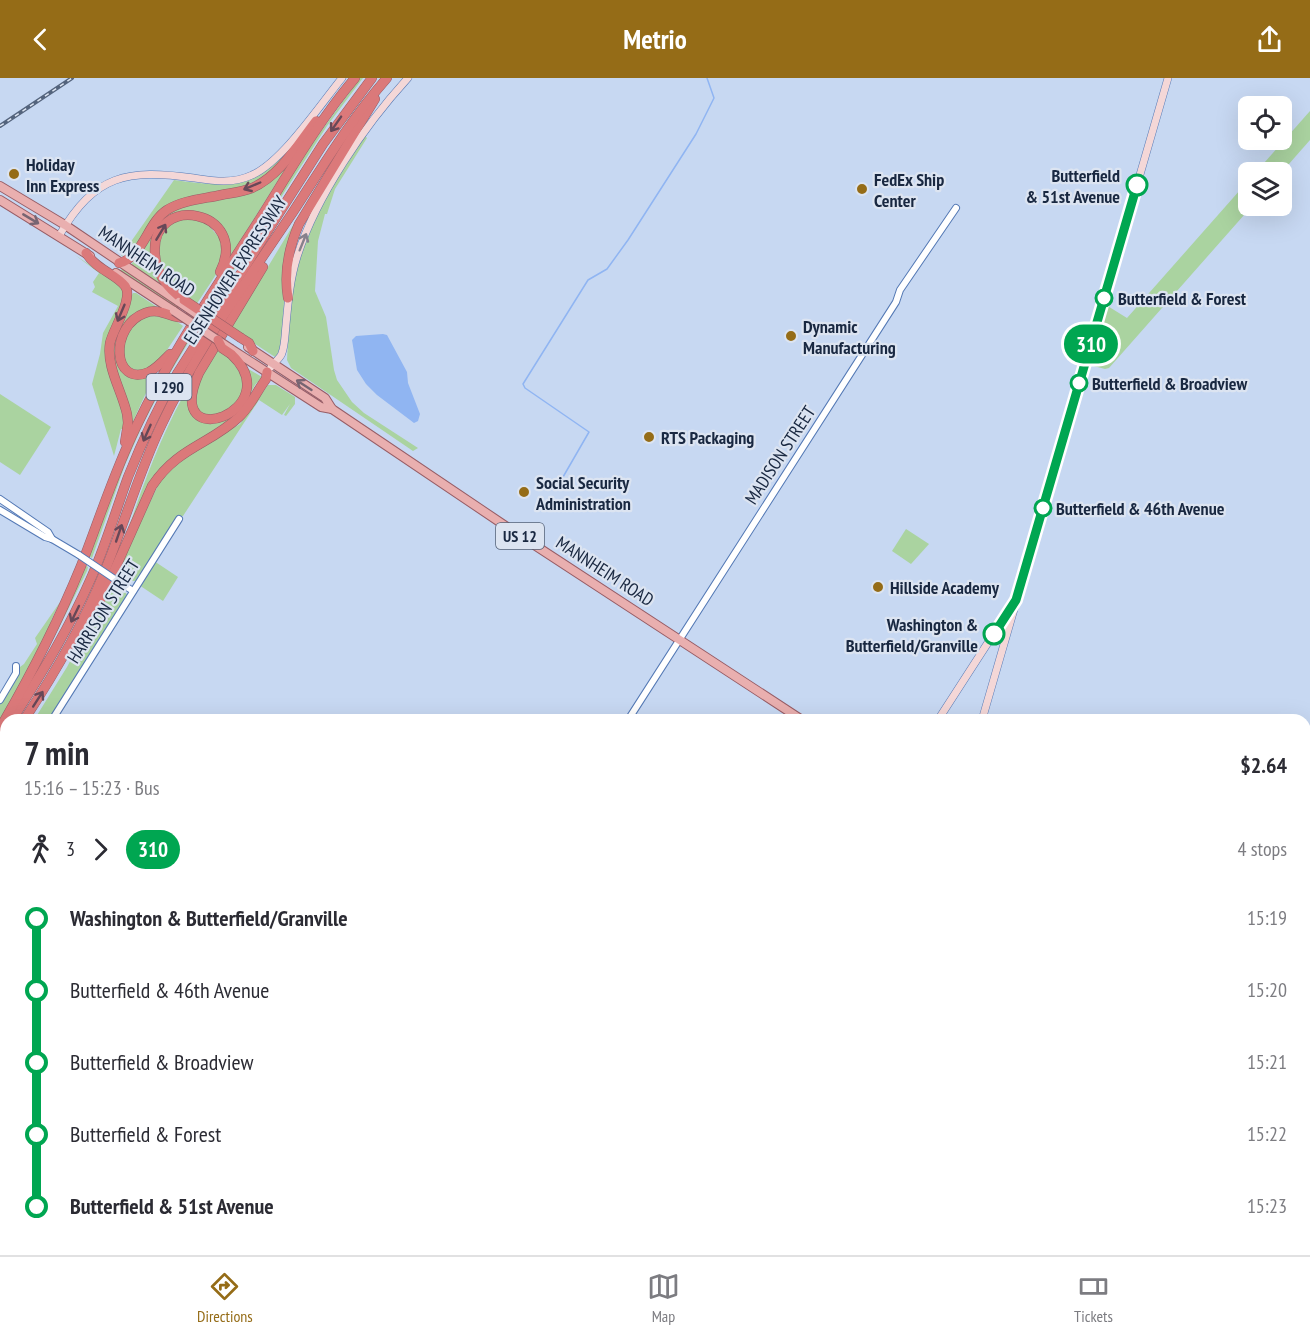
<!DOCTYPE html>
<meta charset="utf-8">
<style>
body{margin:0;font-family:"PT Sans Narrow",sans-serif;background:#f7f7f7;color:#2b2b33;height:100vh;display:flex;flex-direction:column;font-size:22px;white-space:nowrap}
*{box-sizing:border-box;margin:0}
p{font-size:20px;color:#7c7c81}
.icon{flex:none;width:33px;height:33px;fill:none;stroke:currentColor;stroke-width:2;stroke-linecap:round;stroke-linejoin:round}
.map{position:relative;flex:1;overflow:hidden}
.side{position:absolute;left:0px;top:636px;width:1311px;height:542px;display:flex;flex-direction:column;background:#fff;border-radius:18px 18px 0 0;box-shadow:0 6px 24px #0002}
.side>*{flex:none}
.badge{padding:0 12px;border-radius:20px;font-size:21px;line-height:39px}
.fabs{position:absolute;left:1238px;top:18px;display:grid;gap:12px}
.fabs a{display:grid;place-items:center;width:54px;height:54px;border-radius:9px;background:#fff;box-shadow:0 6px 24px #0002;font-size:30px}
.map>.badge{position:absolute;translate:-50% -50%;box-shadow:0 0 0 3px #fff}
.legs{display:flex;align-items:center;gap:9px;height:66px;padding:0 24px;font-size:20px}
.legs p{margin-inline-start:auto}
.headline{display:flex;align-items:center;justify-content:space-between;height:102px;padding:0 24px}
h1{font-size:33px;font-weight:600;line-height:45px}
ul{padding:0 24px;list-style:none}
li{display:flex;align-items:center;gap:21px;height:72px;font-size:22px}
li i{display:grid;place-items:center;width:9px;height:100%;margin:0 8px;background:currentColor}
li i::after{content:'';width:15px;height:15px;margin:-8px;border:4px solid;border-radius:50%;background:#fff}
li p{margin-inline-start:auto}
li:first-child i{background:linear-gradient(#0000 50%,currentColor 0)}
li:last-child i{background:linear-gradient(currentColor 50%,#0000 0)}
header{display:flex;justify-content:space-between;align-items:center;height:78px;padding:0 24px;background:#956c17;color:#fff;font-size:27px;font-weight:600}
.tab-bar{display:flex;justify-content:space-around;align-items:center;height:84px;border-top:2px solid #e1e1e2;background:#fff;font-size:16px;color:#7c7c81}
.tab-bar a{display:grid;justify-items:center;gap:3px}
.tab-bar .current{color:#956c17}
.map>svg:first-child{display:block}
.green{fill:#aad3a0}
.water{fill:#90b5f2}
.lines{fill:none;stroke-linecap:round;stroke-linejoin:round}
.stream{stroke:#90b5f2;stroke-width:1.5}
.tertiary-casing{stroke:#5479b5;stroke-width:8}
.secondary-casing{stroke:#5479b5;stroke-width:8}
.primary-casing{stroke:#975d66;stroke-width:10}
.motorway-casing{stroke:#975d66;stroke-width:10}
.tertiary{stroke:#fff;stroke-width:6}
.secondary{stroke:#f4d7d7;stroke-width:7}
.primary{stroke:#e9afaf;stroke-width:8}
.motorway{stroke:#db797a;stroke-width:9}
.rail-casing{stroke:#54647d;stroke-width:4}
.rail{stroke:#dce4f1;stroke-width:1.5;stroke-dasharray:4.5;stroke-linecap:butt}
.tertiary-bridge-casing{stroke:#5479b5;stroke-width:8;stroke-linecap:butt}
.primary-bridge-casing{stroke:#975d66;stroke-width:10;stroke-linecap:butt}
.motorway-bridge-casing{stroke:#975d66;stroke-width:10;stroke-linecap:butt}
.tertiary-bridge{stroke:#fff;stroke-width:6}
.primary-bridge{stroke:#e9afaf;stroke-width:8}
.motorway-bridge{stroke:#db797a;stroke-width:9}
.oneway{stroke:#674858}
.oneway2{stroke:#776572}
.oneway3{stroke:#86808c}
.line-1-casing{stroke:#fff;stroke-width:14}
.line-1{stroke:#00a651;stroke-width:9}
.poi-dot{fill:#956c17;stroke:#dce4f1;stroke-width:2}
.stop-1-dot{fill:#fff;stroke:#00a651;stroke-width:3}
.labels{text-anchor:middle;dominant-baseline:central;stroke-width:4.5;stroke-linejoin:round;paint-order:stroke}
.shield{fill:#dce4f1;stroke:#546076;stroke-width:1.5}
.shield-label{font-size:16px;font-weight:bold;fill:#192841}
.poi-label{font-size:18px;font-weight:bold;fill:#192841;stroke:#dce4f1;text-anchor:start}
.stop-label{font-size:18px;font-weight:bold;fill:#192841;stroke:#dce4f1;text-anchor:start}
.street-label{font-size:18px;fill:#192841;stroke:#dce4f1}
</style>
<header><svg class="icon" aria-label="back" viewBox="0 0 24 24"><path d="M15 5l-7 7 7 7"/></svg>Metrio<svg class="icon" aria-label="share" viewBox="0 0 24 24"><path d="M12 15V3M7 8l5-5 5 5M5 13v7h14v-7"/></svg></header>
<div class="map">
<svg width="1310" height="1177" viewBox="0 0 1310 1177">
<rect width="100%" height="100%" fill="#c7d8f2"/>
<!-- green -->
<g class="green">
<polygon points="360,0 363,0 327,48 207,234 205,233 314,63"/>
<path d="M335 13 279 86 269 95 248 108 178 123 131 175 121 178 174 102C191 104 208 107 225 106 277 103 306 49 335 13Z"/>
<polygon points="1310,33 1310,62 1281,95 1256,94"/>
<path d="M365 58 367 60 335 111 327 136H325L318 163 315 213 326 239 334 292 337 302 352 324 364 335 418 370 413 373 291 290 287 282C289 247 290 214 299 180 310 138 342 94 365 58Z"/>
<polygon points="294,77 229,181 213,141 199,135 182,135 154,160 166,209 131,187 158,145 177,130 242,115"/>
<polygon points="1248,103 1248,128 1252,128 1109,290 1105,291 1090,287 1090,283 1106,227 1127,240"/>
<polygon points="298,139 286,188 282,262 278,276 275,279 231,250"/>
<path d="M203 141 223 164 219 192 196 227C171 213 148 181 164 153 167 148 173 143 179 142 186 140 195 141 203 141Z"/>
<polygon points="75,177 124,210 125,219 109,257 123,331 125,351 121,351 114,378 92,306 100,276 103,255 118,228 92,214 95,209 93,204 99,195"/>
<polygon points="122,191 179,229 178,231 120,194"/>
<polygon points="133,215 136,215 160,231 121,253 125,293 156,293 130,350 112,277 116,252"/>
<polygon points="148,237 172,240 183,248 159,284 143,293 132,291 126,287 122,274 128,251"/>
<polygon points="192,253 194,255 167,300 143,346 125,387 92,480 89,478 117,401 156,314"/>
<path d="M218 270 229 278 245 303 239 323 219 339 200 335C188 311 206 291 218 270Z"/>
<polygon points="245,289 262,299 255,307 248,320"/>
<path d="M194 299 191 309 204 343 213 346 235 338 173 379 126 458C144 403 164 349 194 299Z"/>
<polygon points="268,307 276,307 295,319 295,326 286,338 284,337 290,326 282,337 259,322 183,438 178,439 136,503 126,503 116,496 161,401 187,377 240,346"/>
<polygon points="0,316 51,349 20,397 0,384"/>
<polygon points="906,451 929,466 911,486 892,473"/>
<polygon points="154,483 178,499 163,523 139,507"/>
<polygon points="85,487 88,489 87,493 52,564"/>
<polygon points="112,504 128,517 126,522 49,642 34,642 67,589"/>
<polygon points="60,524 51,543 51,548 0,644 0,626 18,598 20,589 24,586 37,566 35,560"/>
<polygon points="602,1172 657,1172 665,1177 598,1177"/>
</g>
<!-- water -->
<polygon class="water" points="383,256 387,257 407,294 408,305 420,336 418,343 414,345 377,317 366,306 357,292 352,262 356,258"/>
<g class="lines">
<!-- stream -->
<polyline class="stream" points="563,399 589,354 525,310 523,306 588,202 607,191 628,162 696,56 714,20 707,0"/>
<defs>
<g id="tertiary">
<polyline points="0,421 48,454 52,461"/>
<polyline points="0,432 45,459 52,461 79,477"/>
<polyline points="119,504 133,513"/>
<polyline points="0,622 16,595 16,588"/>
<polyline points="52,642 179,441"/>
<polyline points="628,642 896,224 900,212 956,130"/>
<polyline points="0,722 6,713"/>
<polyline points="280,1177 283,1172"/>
<polyline points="587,1177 591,1172"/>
</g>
<g id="secondary">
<path d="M59 158C95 96 127 91 194 100 214 103 233 106 252 97 282 84 320 27 342 0"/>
<path d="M271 289C274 284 281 280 282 275 285 267 285 256 286 247 288 225 290 201 297 179 316 118 365 47 408 0"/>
<polyline points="938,642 1011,529"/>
<polyline points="982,642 1168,0"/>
<polyline points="1305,996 1310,989"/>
<polyline points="826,1177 828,1172"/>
<polyline points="1004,1177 1007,1172"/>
</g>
<g id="primary">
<polyline points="0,108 65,147 179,224"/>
<polyline points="0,122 90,178"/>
<polyline points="116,195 174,233"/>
<polyline points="248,269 325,320 332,331 507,449 802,642"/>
<polyline points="231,271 321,329 332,331"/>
<polyline points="1305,981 1310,984"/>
</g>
<g id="motorway">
<path d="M86 175C97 192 116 196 125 208 134 220 113 251 110 265 106 289 122 313 127 336L128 345 125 364"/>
<path d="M119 185C143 180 147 145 167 132 183 122 203 121 221 117 231 115 242 114 252 110 280 98 298 66 316 43"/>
<path d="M288 220C284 196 289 169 299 146L375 21"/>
<path d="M184 222C168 211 156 196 155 176 150 114 251 131 220 194"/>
<polyline points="241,260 249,265 253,273"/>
<path d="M170 276C164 282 157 290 149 294 112 310 109 248 145 235 160 229 170 240 185 240"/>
<path d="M231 276C291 332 161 380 199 295L263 189"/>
<path d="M86 549 106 511 152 408C178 369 209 367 239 339 250 329 257 313 266 301L267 294"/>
<path d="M12 642C42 595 70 549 92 498 106 466 116 432 128 399 142 364 158 329 177 296L323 66 372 0"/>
<path d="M24 642C55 595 83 547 104 495 124 447 138 397 160 350 195 274 246 204 293 134 323 88 351 41 387 0"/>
<path d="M0 650C31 597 58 544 81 488 99 442 114 394 136 349 169 279 212 215 254 150 286 100 316 46 355 0"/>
<polyline points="0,661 6,651"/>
<polyline points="0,680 6,670"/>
</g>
</defs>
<!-- tertiary casing -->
<use href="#tertiary" class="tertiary-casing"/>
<!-- secondary casing -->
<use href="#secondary" class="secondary-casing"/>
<!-- primary casing -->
<use href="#primary" class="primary-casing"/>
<!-- motorway casing -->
<use href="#motorway" class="motorway-casing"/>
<!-- tertiary -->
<use href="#tertiary" class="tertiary"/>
<!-- secondary -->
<use href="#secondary" class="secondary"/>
<!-- primary -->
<use href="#primary" class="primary"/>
<!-- motorway -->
<use href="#motorway" class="motorway"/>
<defs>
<g id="rail">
<polyline points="0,48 72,0"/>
<polyline points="0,1137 6,1141"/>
<polyline points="53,1172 62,1177"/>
</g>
</defs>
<!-- rail casing -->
<use href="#rail" class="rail-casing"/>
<!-- rail -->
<use href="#rail" class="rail"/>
<defs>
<polyline id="tertiary-bridge" points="79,477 119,504"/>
<g id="primary-bridge">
<polyline points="179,224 201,239"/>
<polyline points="174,233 231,271"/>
</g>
<g id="motorway-bridge">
<polyline points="184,222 241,260"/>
<polyline points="218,262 222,270 231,276"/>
</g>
</defs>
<!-- tertiary-bridge casing -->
<use href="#tertiary-bridge" class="tertiary-bridge-casing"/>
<!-- primary-bridge casing -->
<use href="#primary-bridge" class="primary-bridge-casing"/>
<!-- motorway-bridge casing -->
<use href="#motorway-bridge" class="motorway-bridge-casing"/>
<!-- tertiary-bridge -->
<use href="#tertiary-bridge" class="tertiary-bridge"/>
<!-- primary-bridge -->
<use href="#primary-bridge" class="primary-bridge"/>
<!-- motorway-bridge -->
<use href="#motorway-bridge" class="motorway-bridge"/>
</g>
<!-- one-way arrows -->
<defs><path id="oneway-shaft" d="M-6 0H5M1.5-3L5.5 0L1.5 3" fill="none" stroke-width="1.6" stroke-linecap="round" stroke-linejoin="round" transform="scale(1.5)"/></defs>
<g class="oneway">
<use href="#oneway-shaft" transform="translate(336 46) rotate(125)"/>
<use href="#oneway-shaft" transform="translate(252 108) rotate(157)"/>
<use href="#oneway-shaft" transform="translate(161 154) rotate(-59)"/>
<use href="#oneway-shaft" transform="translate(121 235) rotate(113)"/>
<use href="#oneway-shaft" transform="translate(147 355) rotate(114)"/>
<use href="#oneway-shaft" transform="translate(119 455) rotate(-71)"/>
<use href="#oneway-shaft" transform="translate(75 536) rotate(116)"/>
<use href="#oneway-shaft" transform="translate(38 621) rotate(-57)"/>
</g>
<g class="oneway2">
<use href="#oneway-shaft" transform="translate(31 141) rotate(31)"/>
<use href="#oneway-shaft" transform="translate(304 307) rotate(-147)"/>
</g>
<use class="oneway3" href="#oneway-shaft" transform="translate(303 164) rotate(-68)"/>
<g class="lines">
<defs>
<polyline id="line-1" points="994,556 1016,522 1137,107"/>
</defs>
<!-- line-1 casing -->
<use href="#line-1" class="line-1-casing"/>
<!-- line-1 -->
<use href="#line-1" class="line-1"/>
</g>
<!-- markers -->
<g class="poi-dot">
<circle cx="14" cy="96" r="6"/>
<circle cx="862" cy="111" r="6"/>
<circle cx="791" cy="258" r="6"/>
<circle cx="649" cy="359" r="6"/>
<circle cx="524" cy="414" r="6"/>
<circle cx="878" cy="509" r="6"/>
</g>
<g class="stop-1-dot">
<circle cx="1137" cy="107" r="10"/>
<circle cx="1104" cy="220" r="8"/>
<circle cx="1079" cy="305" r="8"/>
<circle cx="1043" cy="430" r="8"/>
<circle cx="994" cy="556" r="10"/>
</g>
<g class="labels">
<!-- shield labels -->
<g class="shield">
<rect x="146.5" y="296" width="45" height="26" rx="4.5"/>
<rect x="496" y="445" width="48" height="26" rx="4.5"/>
</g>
<g class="shield-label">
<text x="169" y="309">I 290</text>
<text x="520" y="458">US 12</text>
</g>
<!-- poi labels -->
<g class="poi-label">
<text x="26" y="86">Holiday<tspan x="26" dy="21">Inn Express</tspan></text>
<text x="874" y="101">FedEx Ship<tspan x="874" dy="21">Center</tspan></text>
<text x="803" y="248">Dynamic<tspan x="803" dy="21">Manufacturing</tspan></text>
<text x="661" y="359">RTS Packaging</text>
<text x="536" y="404">Social Security<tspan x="536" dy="21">Administration</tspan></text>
<text x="890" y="509">Hillside Academy</text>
</g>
<!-- stop labels -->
<g class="stop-label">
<text x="1120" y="97" text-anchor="end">Butterfield<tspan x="1120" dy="21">&amp; 51st Avenue</tspan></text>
<text x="1118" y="220">Butterfield &amp; Forest</text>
<text x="1092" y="305">Butterfield &amp; Broadview</text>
<text x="1056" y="430">Butterfield &amp; 46th Avenue</text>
<text x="978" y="546" text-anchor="end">Washington &amp;<tspan x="978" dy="21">Butterfield/Granville</tspan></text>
</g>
<!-- street labels -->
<g class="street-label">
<text transform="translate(147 183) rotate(34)">MANNHEIM ROAD</text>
<text transform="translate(235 192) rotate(-57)">EISENHOWER EXPRESSWAY</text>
<text transform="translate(780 377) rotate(-57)">MADISON STREET</text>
<text transform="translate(605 493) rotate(33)">MANNHEIM ROAD</text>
<text transform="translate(103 533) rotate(-58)">HARRISON STREET</text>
</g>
</g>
</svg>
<div class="fabs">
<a><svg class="icon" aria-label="locate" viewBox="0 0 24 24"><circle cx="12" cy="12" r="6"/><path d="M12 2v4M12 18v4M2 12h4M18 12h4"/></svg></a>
<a><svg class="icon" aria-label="layers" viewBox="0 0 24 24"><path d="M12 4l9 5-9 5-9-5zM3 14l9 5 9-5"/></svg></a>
</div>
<b class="badge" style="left:1091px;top:266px;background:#00a651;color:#fff">310</b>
<section class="side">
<div class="headline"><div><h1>7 min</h1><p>15:16 – 15:23 · Bus</p></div><b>$2.64</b></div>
<div class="legs"><svg class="icon" aria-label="walk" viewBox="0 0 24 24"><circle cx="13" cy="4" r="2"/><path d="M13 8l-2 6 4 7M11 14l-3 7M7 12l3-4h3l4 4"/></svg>3<svg class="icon" aria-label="forward" viewBox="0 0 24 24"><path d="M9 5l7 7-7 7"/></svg><b class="badge" style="background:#00a651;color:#fff">310</b><p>4 stops</p></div>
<ul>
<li><i style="color:#00a651"></i><b>Washington &amp; Butterfield/Granville</b><p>15:19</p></li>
<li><i style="color:#00a651"></i><span>Butterfield &amp; 46th Avenue</span><p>15:20</p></li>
<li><i style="color:#00a651"></i><span>Butterfield &amp; Broadview</span><p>15:21</p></li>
<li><i style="color:#00a651"></i><span>Butterfield &amp; Forest</span><p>15:22</p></li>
<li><i style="color:#00a651"></i><b>Butterfield &amp; 51st Avenue</b><p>15:23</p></li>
</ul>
</section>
</div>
<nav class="tab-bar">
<a class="current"><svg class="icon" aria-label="directions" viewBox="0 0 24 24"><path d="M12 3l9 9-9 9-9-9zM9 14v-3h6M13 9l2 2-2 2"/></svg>Directions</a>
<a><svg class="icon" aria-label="map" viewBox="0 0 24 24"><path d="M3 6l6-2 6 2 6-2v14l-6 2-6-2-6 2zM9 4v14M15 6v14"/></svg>Map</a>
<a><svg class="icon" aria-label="tickets" viewBox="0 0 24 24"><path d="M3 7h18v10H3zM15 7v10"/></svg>Tickets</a>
</nav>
